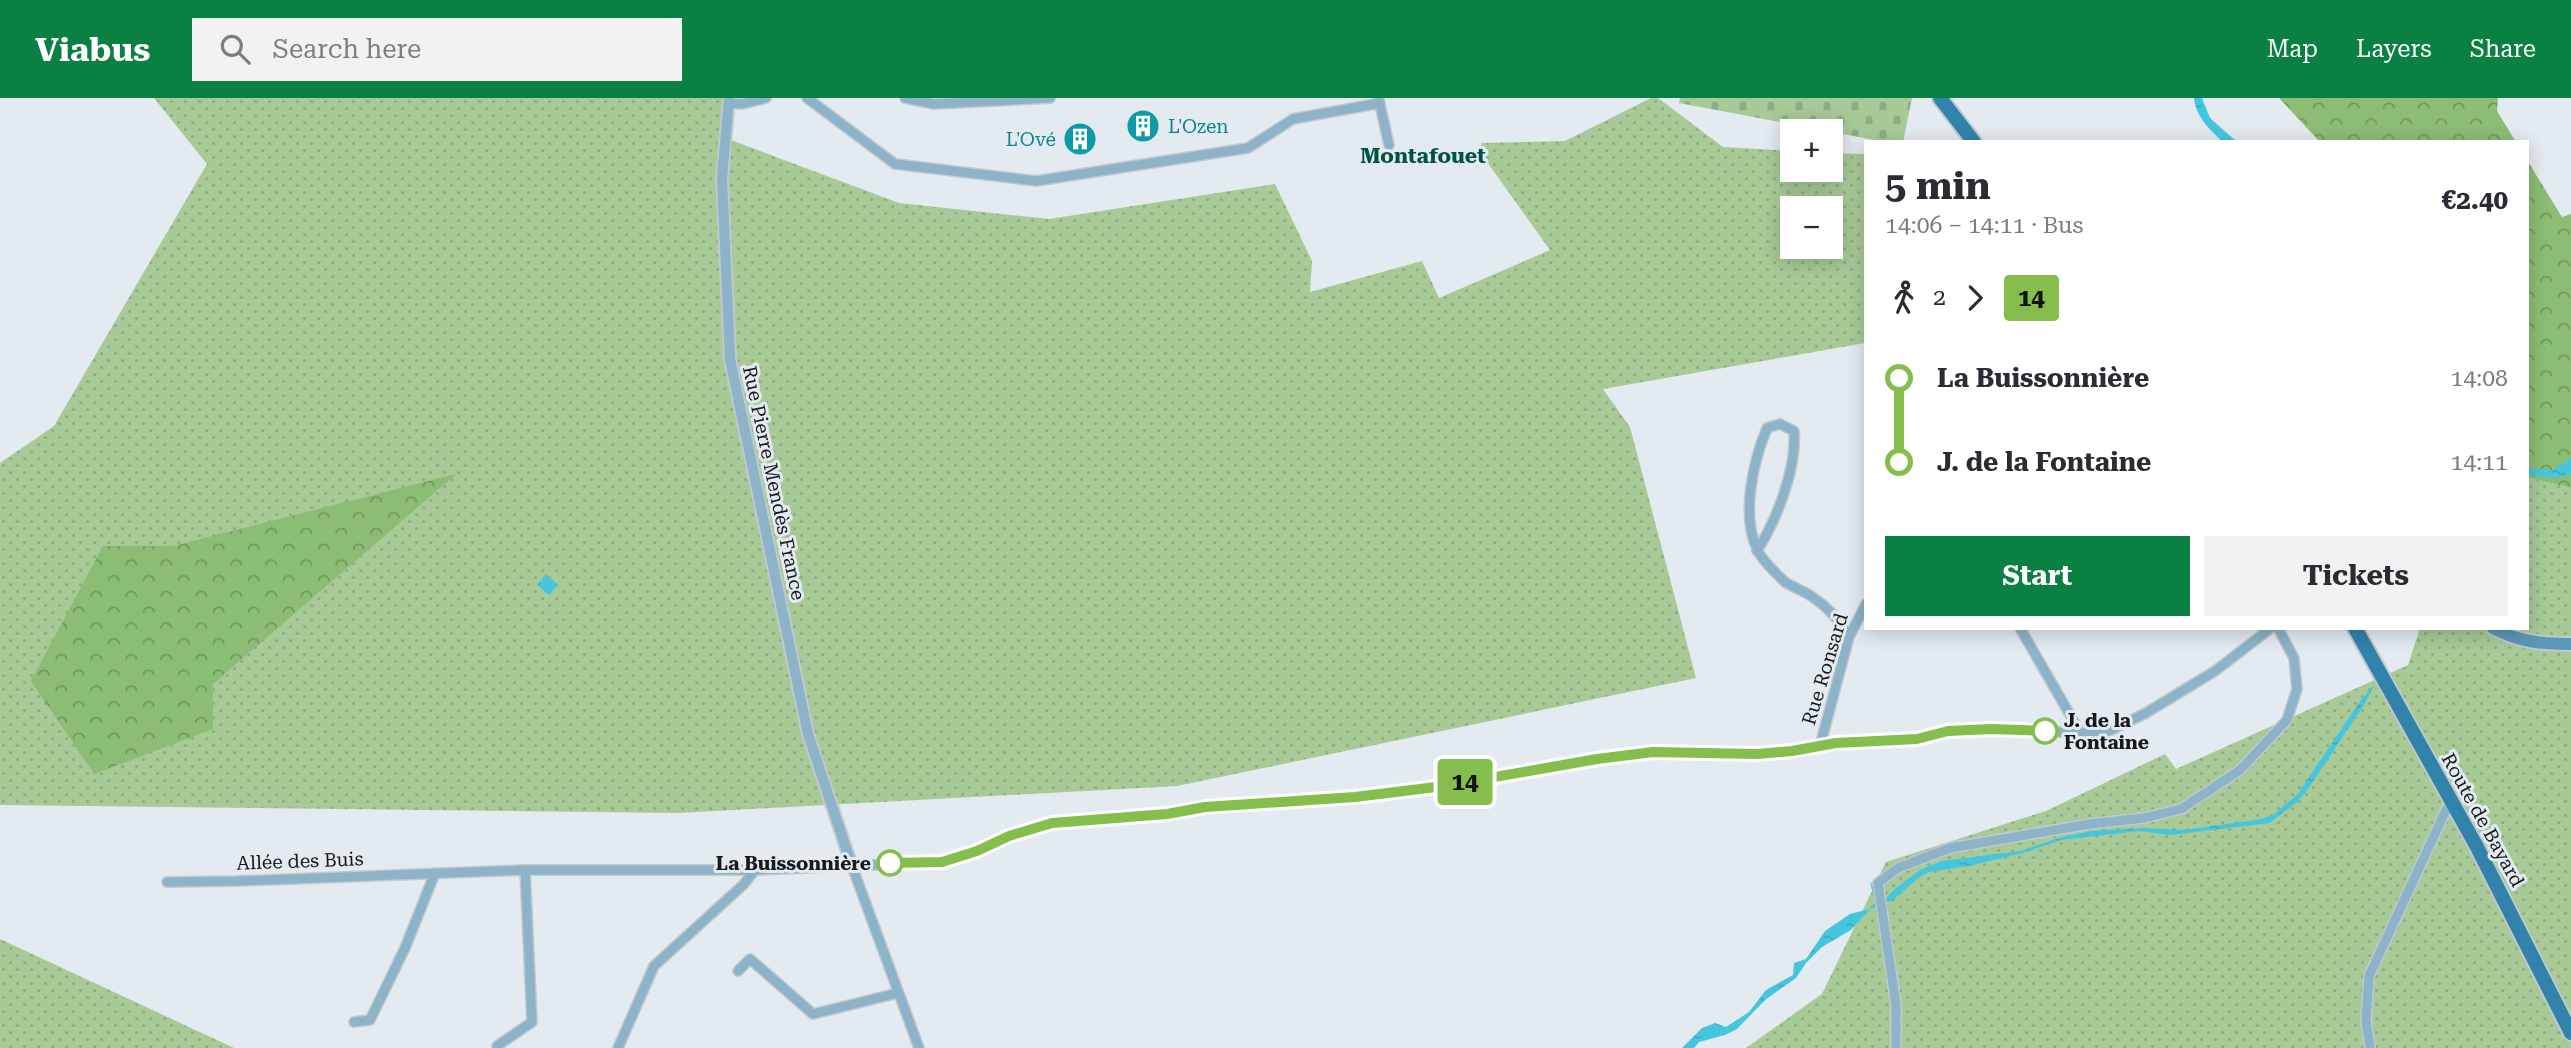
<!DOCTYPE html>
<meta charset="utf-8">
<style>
body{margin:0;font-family:"Roboto Serif",serif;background:#f2f2f3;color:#2b2b33;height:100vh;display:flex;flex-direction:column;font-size:26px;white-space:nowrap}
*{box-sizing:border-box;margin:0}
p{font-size:23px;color:#7c7c81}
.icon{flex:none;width:38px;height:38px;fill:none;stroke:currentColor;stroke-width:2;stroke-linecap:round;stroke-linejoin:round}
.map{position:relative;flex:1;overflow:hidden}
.details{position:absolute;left:1864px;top:42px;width:665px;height:490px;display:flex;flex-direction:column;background:#fff;border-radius:0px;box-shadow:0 4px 18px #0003}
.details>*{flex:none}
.badge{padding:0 14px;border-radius:5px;font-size:24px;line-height:46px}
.fabs{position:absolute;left:1780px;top:21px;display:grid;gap:14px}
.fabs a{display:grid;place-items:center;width:63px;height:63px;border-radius:0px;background:#fff;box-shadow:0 4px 18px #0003;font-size:35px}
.map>.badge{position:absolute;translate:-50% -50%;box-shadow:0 0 0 4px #fff}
.legs{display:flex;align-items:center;gap:10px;height:77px;padding:0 21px;font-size:23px}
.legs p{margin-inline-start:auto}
.head{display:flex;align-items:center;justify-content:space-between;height:119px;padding:0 21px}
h1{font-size:38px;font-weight:700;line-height:52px}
.cta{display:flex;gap:14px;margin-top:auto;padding:14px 21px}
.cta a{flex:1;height:80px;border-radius:0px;background:#0b8043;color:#fff;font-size:28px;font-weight:700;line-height:80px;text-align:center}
.cta a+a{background:#f2f2f3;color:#2b2b33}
ul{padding:0 21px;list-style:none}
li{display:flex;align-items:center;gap:24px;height:84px;font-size:26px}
li i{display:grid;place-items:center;width:10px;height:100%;margin:0 9px;background:currentColor}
li i::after{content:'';width:18px;height:18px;margin:-9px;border:5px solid;border-radius:50%;background:#fff}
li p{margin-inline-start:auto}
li:first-child i{background:linear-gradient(#0000 50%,currentColor 0)}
li:last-child i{background:linear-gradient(currentColor 50%,#0000 0)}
header{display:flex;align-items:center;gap:42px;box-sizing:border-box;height:98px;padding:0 35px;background:#0b8043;color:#fff}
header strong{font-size:33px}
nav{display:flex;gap:38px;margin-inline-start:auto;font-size:24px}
.search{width:490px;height:63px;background:#f2f2f3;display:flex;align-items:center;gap:18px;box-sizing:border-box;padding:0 24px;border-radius:0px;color:#7c7c81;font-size:26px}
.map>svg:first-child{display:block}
.green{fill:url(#green-dots);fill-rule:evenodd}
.forest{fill:url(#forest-crowns)}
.cemetery{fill:url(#cemetery-stones)}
.water{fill:url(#water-ripples)}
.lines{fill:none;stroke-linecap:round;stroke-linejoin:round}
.minor-casing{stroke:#c2c8ce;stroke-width:12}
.tertiary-casing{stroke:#c2c8ce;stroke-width:14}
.secondary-casing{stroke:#c2c8ce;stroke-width:16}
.primary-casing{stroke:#c2c8ce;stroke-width:18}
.minor{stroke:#8cb3c8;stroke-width:9}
.tertiary{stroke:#8cb3c8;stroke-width:10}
.secondary{stroke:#5b97b6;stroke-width:12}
.primary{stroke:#3183a9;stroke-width:14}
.line-1-casing{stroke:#fff;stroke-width:16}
.line-1{stroke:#85be4c;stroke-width:10}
.stop-1-dot{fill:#fff;stroke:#85be4c;stroke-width:3.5}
.labels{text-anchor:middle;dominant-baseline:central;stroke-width:6;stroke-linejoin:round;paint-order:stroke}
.culture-label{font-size:19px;fill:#0d838f;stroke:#e3eaf0;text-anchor:start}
.street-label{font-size:19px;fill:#16181a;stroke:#e3eaf0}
.stop-label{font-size:19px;font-weight:bold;fill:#16181a;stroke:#e3eaf0;text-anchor:start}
.neighbourhood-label{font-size:21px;font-weight:bold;fill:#00543f;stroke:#e3eaf0}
</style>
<header>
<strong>Viabus</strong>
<div class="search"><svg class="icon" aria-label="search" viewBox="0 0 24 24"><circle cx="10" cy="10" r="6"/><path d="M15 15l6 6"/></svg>Search here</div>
<nav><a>Map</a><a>Layers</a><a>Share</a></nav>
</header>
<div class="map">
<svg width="2571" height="950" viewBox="0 0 2571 950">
<defs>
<pattern id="green-dots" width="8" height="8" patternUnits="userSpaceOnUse" patternTransform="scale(1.75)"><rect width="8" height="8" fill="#a7ca97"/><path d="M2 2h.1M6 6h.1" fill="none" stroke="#8fad82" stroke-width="1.8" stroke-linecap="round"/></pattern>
<pattern id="forest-crowns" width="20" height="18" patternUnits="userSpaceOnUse" patternTransform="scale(1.75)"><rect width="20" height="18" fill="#8cbd74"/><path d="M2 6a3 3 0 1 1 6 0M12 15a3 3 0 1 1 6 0" fill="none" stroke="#71995e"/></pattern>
<pattern id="cemetery-stones" width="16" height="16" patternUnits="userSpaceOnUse" patternTransform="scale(1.75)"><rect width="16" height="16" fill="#a7ca97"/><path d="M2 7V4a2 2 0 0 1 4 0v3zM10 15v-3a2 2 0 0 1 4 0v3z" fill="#8fad82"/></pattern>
<pattern id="water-ripples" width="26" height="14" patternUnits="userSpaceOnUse" patternTransform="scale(1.75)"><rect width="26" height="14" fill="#46c6de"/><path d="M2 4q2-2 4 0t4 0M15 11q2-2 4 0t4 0" fill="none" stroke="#3da9be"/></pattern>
</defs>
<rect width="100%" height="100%" fill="#e3eaf0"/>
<!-- green -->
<g class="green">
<path d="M154 0H727L731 42 899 105 1049 121 1275 86 1312 163 1310 194 1422 163 1439 200 1550 152 1482 57 1481 45 1565 43 1651 0H1658L1723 49 1792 53V72H1830L1831 55 1865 56V245L1603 291 1630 329 1696 580 1177 688 678 715 0 707V365L54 328 207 66ZM1792 110H1830V149H1792Z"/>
<polygon points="2527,379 2571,390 2571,950 1746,950 1822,896 1886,764 2046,713 2165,656 2176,671 2408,567 2420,530 2527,530"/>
<polygon points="0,841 234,950 0,950"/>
</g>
<!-- forest -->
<g class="forest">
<polygon points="2279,0 2498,0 2497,13 2516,44 2320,44"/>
<polygon points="2527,62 2562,119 2571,116 2571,390 2527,379"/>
<polygon points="456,376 213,586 213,631 94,676 31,583 103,448 173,448"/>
</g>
<!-- cemetery -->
<polygon class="cemetery" points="1680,0 1912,0 1903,44 1885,44 1679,5"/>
<!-- water -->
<g class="water">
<path d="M2194 0H2202L2210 20 2237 44H2223C2209 31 2196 19 2194 0Z"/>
<polygon points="2571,360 2571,376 2558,380 2527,377 2527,370 2553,372"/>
<polygon points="546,476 558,487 549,497 537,487"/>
<polygon points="2375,586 2364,607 2306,694 2296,705 2269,725 2171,737 2140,733 2061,742 2023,755 1968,768 1929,774 1918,780 1893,802 1870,811 1851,832 1822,849 1806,865 1796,880 1765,902 1737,931 1725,937 1699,944 1694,950 1682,950 1702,930 1715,925 1726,929 1749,914 1766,892 1793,877 1794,865 1806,861 1825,833 1850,816 1869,811 1875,805 1870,783 1882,804 1896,790 1920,772 1942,763 2020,753 2062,739 2092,733 2144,730 2184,732 2261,721 2273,717 2297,697 2361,602"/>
</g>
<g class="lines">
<defs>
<g id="minor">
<polyline points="807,0 895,66 1036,83 1248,50 1293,21 1380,5"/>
<polyline points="905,0 934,6 1050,0"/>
<polyline points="1379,2 1389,47"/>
<polyline points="729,5 742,6 766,0"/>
<path d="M1757 453C1777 421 1797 370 1794 333L1780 326 1767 330C1753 364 1741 417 1757 451 1761 462 1777 476 1785 484 1794 490 1805 493 1814 500 1829 510 1840 523 1849 539"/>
<polyline points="2020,530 2081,636"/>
<polyline points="1820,648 1849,539 1866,506"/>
<polyline points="852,768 919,950"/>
<polyline points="167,784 238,783 525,772 755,772 942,764 977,753 1009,738 1052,725 1167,716 1205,709 1355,699 1444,688 1543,670 1653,654 1757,656 1792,653 1836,645 1917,641 1948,633 1992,631 2103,636 2146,615 2215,573 2271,530"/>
<polyline points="738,873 750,861 813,916 898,895"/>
<polyline points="354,924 370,922 405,850 435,775"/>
<polyline points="497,948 532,924 525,772"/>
<polyline points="618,950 654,868 743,787 755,772"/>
<polyline points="1896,950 1896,907 1878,785 1898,770 1950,750 2090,726 2144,720 2181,711 2240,672 2287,622 2297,591 2294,560 2278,530"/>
<polyline points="2370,950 2366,923 2369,878 2446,712 2453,707"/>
</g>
<polyline id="tertiary" points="729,0 722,80 730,261 808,636 852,768"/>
<path id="secondary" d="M2493 530C2519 544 2542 546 2571 546"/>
<g id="primary">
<polyline points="1940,0 1974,44"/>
<polyline points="2355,530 2477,749 2571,935"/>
</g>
</defs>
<!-- minor casing -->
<use href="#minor" class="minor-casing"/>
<!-- tertiary casing -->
<use href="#tertiary" class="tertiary-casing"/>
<!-- secondary casing -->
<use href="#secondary" class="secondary-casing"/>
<!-- primary casing -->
<use href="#primary" class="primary-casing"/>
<!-- minor -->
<use href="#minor" class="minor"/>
<!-- tertiary -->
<use href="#tertiary" class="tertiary"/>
<!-- secondary -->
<use href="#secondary" class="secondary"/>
<!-- primary -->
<use href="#primary" class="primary"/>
</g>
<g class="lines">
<defs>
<polyline id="line-1" points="890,765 942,764 977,753 1009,738 1052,725 1167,716 1205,709 1355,699 1444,688 1597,661 1653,654 1757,656 1792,653 1836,645 1917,641 1948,633 1992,631 2045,633"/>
</defs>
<!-- line-1 casing -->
<use href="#line-1" class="line-1-casing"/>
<!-- line-1 -->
<use href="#line-1" class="line-1"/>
</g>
<!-- icons -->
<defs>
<symbol id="building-disc" viewBox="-11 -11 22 22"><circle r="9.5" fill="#0f9aa8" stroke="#e3eaf0"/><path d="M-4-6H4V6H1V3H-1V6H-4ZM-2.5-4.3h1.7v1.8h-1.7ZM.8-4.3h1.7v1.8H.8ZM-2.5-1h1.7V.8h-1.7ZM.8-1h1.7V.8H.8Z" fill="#fff"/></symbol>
</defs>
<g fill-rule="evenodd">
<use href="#building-disc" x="1124" y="9" width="38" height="38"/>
<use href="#building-disc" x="1061" y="22" width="38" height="38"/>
</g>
<!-- markers -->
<g class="stop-1-dot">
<circle cx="2045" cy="633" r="12"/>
<circle cx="890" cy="765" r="12"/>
</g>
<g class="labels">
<!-- culture labels -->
<g class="culture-label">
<text x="1168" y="28">L'Ozen</text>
<text x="1056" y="41" text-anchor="end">L'Ové</text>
</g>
<!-- street labels -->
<g class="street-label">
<text transform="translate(774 385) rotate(78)">Rue Pierre Mendès France</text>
<text transform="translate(1825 571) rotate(-73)">Rue Ronsard</text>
<text transform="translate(2483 722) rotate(61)">Route de Bayard</text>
<text transform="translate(300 763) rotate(-2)">Allée des Buis</text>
</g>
<!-- stop labels -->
<g class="stop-label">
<text x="2064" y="622">J. de la<tspan x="2064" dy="22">Fontaine</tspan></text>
<text x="871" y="765" text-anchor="end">La Buissonnière</text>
</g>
<!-- neighbourhood labels -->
<g class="neighbourhood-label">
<text x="1423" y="58">Montafouet</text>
</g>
</g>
</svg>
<div class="fabs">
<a>+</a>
<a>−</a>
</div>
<b class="badge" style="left:1465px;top:684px;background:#85be4c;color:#111">14</b>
<section class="details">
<div class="head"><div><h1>5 min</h1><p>14:06 – 14:11 · Bus</p></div><b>€2.40</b></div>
<div class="legs"><svg class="icon" aria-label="walk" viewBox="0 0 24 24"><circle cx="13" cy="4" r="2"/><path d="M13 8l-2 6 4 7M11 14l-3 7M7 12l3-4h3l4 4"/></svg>2<svg class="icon" aria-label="forward" viewBox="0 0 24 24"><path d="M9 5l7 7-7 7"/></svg><b class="badge" style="background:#85be4c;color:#111">14</b></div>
<ul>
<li><i style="color:#85be4c"></i><b>La Buissonnière</b><p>14:08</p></li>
<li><i style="color:#85be4c"></i><b>J. de la Fontaine</b><p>14:11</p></li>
</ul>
<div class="cta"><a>Start</a><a>Tickets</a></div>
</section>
</div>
